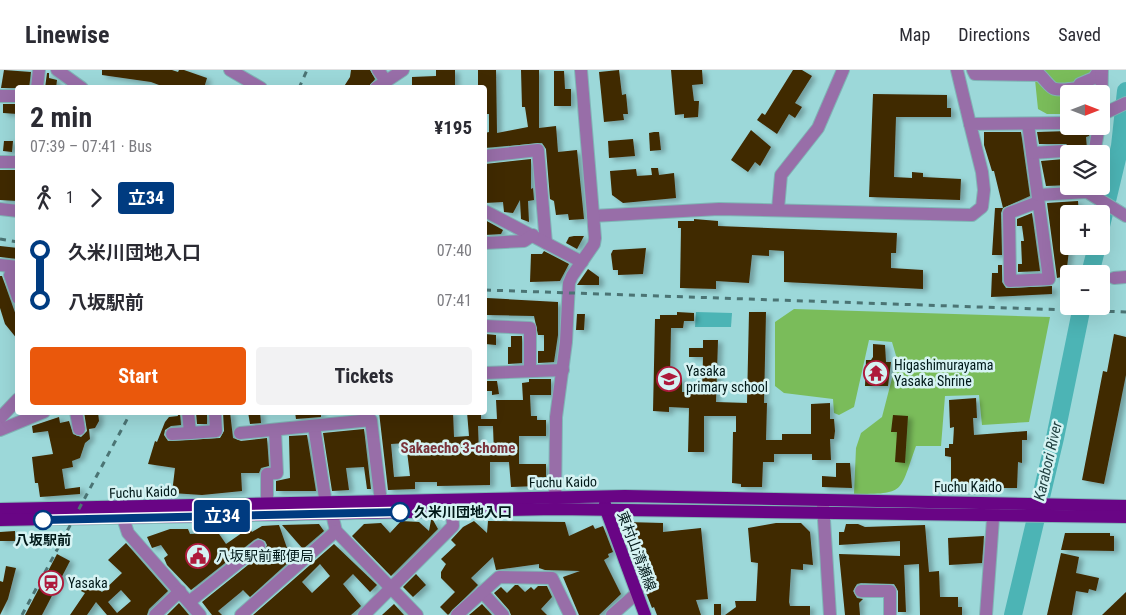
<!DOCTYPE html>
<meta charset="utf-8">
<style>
body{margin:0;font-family:"Roboto Condensed","Noto Sans JP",sans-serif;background:#f2f2f3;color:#2b2b33;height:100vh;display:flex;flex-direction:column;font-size:19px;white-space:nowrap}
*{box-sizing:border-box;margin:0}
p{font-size:16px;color:#7c7c81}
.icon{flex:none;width:28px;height:28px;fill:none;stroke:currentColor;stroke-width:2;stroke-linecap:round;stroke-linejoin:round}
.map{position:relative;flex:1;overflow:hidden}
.sheet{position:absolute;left:15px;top:15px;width:472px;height:330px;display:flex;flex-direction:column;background:#fff;border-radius:5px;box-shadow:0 5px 20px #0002}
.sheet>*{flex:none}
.badge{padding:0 10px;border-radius:4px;font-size:18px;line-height:32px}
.needle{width:32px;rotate:90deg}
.tools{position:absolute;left:1060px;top:15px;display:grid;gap:10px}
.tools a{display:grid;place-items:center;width:50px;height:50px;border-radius:5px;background:#fff;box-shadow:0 5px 20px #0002;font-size:25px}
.map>.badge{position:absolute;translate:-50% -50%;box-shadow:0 0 0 2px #fff}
.legs{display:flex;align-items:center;gap:8px;height:55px;padding:0 15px;font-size:16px}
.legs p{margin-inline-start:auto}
.summary{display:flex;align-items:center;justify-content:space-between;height:85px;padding:0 15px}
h1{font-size:28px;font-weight:700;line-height:38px}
.cta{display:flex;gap:10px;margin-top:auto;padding:10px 15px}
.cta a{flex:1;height:58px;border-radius:5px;background:#ea580c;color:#fff;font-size:20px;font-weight:700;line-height:58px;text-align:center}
.cta a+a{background:#f2f2f3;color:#2b2b33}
ul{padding:0 15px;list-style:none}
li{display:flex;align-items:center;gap:18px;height:50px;font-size:19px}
li i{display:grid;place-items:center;width:8px;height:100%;margin:0 6px;background:currentColor}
li i::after{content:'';width:12px;height:12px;margin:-6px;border:4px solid;border-radius:50%;background:#fff}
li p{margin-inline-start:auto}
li:first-child i{background:linear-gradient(#0000 50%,currentColor 0)}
li:last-child i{background:linear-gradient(currentColor 50%,#0000 0)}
header{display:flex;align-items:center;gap:30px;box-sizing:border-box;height:70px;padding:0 25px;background:#fff;border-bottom:1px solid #e1e1e2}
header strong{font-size:24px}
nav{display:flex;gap:28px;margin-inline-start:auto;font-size:18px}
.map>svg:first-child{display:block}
.green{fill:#7abc5a}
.water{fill:#4cb4b5}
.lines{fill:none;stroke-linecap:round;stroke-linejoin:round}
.river{stroke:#4cb4b5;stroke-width:18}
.building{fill:#402902;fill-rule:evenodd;filter:url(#shadow)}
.minor-casing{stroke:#80b5b6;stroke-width:14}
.major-casing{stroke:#80b5b6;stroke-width:14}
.minor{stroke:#986ea8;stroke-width:12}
.major{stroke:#690585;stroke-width:12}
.rail{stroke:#4b7474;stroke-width:3;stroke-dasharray:6 6;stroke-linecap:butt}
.line-1-casing{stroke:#fff;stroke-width:11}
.line-1{stroke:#003b80;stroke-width:8}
.stop-1-dot{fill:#fff;stroke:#003b80;stroke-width:2.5}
.labels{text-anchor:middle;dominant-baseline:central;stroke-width:5;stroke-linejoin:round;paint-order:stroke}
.poi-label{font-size:14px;fill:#011818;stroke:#d6f3f3;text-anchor:start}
.street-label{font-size:14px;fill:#011818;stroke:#d6f3f3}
.stop-label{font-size:14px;font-weight:bold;fill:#011818;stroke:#d6f3f3;text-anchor:start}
.neighbourhood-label{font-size:15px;font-weight:bold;fill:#7b343b;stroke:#d6f3f3}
.water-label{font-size:15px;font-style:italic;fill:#1d3d3d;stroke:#d6f3f3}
</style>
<header>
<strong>Linewise</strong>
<nav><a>Map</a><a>Directions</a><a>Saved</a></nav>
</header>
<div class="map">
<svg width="1126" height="545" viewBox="0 0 1126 545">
<defs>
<filter id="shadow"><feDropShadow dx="4.5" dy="2.5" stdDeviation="2.5" flood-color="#0004"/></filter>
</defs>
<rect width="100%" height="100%" fill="#9cd8d9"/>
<!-- green -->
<g class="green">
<polygon points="1034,0 1095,0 1097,24 1069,24 1069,44 1047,44 1038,39"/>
<path d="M794 239 1050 247 1029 352 982 355 979 325 945 326 941 376H916C899 423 906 424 854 424L856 378 861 363 882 347 897 289 892 272 869 270 854 337 839 345 834 343 833 329 784 323 775 316V252Z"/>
</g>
<!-- water -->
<polygon class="water" points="696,242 732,243 731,257 695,257"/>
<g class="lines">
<!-- river -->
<g class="river">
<polyline points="1101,156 1120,76 1126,21"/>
<polyline points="1090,204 1097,176"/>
<polyline points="1013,545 1055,368 1082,236"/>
</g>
</g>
<!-- building -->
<g class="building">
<polygon points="4,0 31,2 29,18 1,18"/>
<polygon points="102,0 172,0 178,2 179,0 184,0 207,8 204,18 167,18 151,12 102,5"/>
<polygon points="351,0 370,0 375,9 368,18 343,18 350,7"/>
<polygon points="436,0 455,0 455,18 415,18 412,15 412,7 436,6"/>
<polygon points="478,0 496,0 497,63 528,57 525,37 522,37 521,0 539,0 539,58 556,56 558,82 577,80 584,149 569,150 568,144 556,145 554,131 550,129 546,79 542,73 485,78 485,63 489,62 489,44 485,44 485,18 478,18"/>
<polygon points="619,0 622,25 626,24 628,44 623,44 624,50 604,52 599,2"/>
<polygon points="671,0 702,0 703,14 692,15 694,31 699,31 698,47 684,48 684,44 675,45"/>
<polygon points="793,0 802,0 812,6 795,33 802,37 795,48 789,44 777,64 757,50 762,43 765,45"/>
<polygon points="554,1 564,1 565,19 571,19 571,36 554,36"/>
<polygon points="47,3 49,3 49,8 57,10 56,18 45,18"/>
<polygon points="873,24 947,25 947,38 951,38 951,47 896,47 894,107 912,108 912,102 923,103 923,107 961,109 960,130 869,127"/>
<polygon points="3,34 18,34 18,44 3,43"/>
<polygon points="1091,56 1089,66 1086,67 1087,79 1075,82 1075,84 1071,84 1070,77 1066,74 1039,74 1037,62 1069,61 1076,57"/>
<polygon points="751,60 771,77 760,96 755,92 748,102 731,90"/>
<polygon points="654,62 659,62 661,80 650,81 649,63"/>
<polygon points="984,62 1021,62 1030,126 1003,138 994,101 992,101 984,75"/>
<polygon points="633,69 635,86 609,88 608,71"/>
<polygon points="4,71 13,71 12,82 3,81"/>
<polygon points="1069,86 1069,115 1046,116 1041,91 1064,89"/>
<polygon points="531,89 531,119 533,118 534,130 528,131 529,152 521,149 520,130 513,143 504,142 503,132 485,133 485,94"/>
<polygon points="651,98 658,98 659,105 674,103 676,128 623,133 612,125 610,101 636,99 637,106 652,105"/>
<polygon points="0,100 18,100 18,131 0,130"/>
<polygon points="1078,131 1079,144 1069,144 1069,151 1064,151 1069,180 1066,206 1057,208 1047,133"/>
<polygon points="995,138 1003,138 1001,143 1002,185 992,185"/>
<polygon points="1032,143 1040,201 1018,202 1018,194 1022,194 1021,171 1024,171 1022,156 1017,156 1017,149"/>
<polygon points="694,149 718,151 718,156 897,163 896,183 891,183 891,198 923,200 923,219 784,212 784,181 769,180 769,186 752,185 749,213 716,211 716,219 680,218 681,158 678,158 678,151 694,151"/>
<polygon points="485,150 503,160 501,164 485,165"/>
<polygon points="574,166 584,166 577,179 566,173 569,167"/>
<polygon points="0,176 18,178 18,189 0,187"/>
<polygon points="646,178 643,204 618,205 618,200 613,200 611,184 613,180"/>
<polygon points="544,181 569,194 560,211 530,212 531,184 542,184"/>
<polygon points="998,195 1002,195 1002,212 1006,218 1052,216 1052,224 991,227 992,203 998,203"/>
<polygon points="588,199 599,207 599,215 577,215"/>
<polygon points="0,206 2,206 18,251 18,270 5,254 0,238"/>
<polygon points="487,228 558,232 558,265 554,292 538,293 538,281 544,281 544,265 538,265 534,246 486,245"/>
<polygon points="677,242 694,243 694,251 684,251 683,258 671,258 670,308 682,308 682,322 702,322 703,287 689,287 689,278 703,278 703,270 718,270 716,332 747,333 749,242 766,242 764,333 767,333 766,370 782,370 782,364 811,364 811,334 830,333 830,349 834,349 835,361 834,369 830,369 831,390 812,390 812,384 774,384 774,392 763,392 762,417 741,417 741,414 732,413 733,362 736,362 736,346 704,346 704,382 688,382 689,338 669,337 669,342 653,341 655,249 660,249 660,245 677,245"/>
<polygon points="577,244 585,244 584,260 576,260"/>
<polygon points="485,264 496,265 496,275 485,274"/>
<polygon points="1114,264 1126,267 1126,305 1104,414 1082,410 1103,301 1107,302"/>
<polygon points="511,266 522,266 522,293 508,294 508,277 511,277"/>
<polygon points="873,274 885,275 886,292 891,292 888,316 865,316 866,290 871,290 873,287"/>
<path d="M529 309H551V325H530L531 346H537V350H546V366H519V394H546V407H537V416L511 417 509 392H490V415L437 416V412H415V419L388 420 379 342H397L398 345 413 342H453L454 367 469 366 467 342H481V349H497L496 330H523L522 313 529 312ZM478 356H493L494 384H479ZM406 373 410 406 394 407 391 374Z"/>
<polygon points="487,311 497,311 499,324 492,325 492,321 487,321"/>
<polygon points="976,328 977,348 973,348 974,365 1027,361 1027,370 1022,370 1022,393 1018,392 1017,418 1001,418 1001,414 986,413 986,422 951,420 951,387 945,386 945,378 949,378 949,374 953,374 954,357 950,358 949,330"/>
<polygon points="84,342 98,342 99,351 95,358 89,359 90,369 85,373 80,388 72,391 73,397 62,399 65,419 80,417 80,424 40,427 38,413 35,413 32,387 53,384 48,361 33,363 32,356 59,347 60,353 69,351 73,364 81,367 87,361"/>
<polygon points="177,342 180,342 181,355 171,356 165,360 164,365 168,371 220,368 224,361 223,342 230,342 233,368 241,371 267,368 269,396 261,398 259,403 241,403 242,421 202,425 172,423 175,398 148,394 155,371 157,372 165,352 169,347 178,346"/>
<polygon points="196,342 207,342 207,354 197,354"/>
<polygon points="248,342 260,342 261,353 250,354"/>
<polygon points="295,342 321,342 321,347 296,349"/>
<polygon points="893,345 908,346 905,393 895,392 897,362 891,362"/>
<polygon points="364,359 371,419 367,419 364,397 346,398 349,420 332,421 323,363"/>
<polygon points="307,365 316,421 276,421 276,411 290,408 289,366"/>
<polygon points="836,393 850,393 852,418 822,417 822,406 836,407"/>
<polygon points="431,450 433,450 438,459 391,506 352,466 364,454 381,453 390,463 401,451 419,452 429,461"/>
<polygon points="474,451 487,463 488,451 565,452 569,466 593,455 595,459 603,456 613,482 608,484 609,487 604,490 621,524 599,545 579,545 563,507 580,501 545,500 539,498 539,494 496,500 493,487 471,508 478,515 448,545 440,537 455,522 441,508 441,502 446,494 441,489 456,475 451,470 463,457"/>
<polygon points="626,452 663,453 663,462 701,458 708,529 696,530 701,545 657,545 654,537 652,538 622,461"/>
<polygon points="776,453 801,453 810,462 813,495 803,494 803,500 791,499 789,532 790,536 810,536 810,545 725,545 736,537 735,531 756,531 758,493 751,492 748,458"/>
<polygon points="319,454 324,461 303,479 282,455"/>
<polygon points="846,454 858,454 865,457 925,455 929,502 939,501 940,527 958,527 958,537 962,537 962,545 920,545 919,494 904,495 906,542 898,542 898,521 894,514 861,513 857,514 853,521 857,528 863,529 859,533 860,545 845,545 839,484 900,486 900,471 839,475 839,462 844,462"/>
<polygon points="279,455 287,478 282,480 291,490 250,527 243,520 241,522 218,541 222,545 212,545 202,532 264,482 267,475 265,471 258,468 254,470 191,520 167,495 164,488 168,485 161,475 152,478 147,467 170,459 188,459 190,464 209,463 215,458 226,474 249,458 252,462 262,456"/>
<polygon points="15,461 15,471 0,471 0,462"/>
<polygon points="1065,463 1110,463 1110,466 1114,466 1114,481 1061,480"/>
<polygon points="984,466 982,493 949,495 948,468"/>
<path d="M126 473 168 521 149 539 147 545H107L96 532 87 545H70L85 523 81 521 87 512 102 522 122 503 108 490ZM121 520 131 531 117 543 108 532Z"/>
<path d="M334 474 377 515 370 522 353 504 343 514 361 536 359 538 351 545H253ZM320 494 330 506 312 523 302 512Z"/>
<polygon points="1061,483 1079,487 1076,503 1099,508 1096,521 1089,519 1088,523 1076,521 1072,545 1047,545"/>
<polygon points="57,484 70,491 42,545 25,545"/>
<polygon points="6,496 16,498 8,529 0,545 0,511 3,512"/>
<polygon points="416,504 426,515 413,527 403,517"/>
<polygon points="515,515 518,515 525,522 531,517 534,520 538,516 547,516 552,527 541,539 547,545 511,545 509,540 494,523 501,517 507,523"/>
<polygon points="1126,522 1126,545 1102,545"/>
<polygon points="179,533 189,545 167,545"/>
<polygon points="394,534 404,545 382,545"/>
<polygon points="482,534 492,545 469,545"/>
<rect x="714" y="534" width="7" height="11"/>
</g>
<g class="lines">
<defs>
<g id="minor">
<polyline points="57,0 82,18"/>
<polyline points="230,0 261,18"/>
<polyline points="378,0 386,11"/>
<polyline points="957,0 970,54"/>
<path d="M973 0 975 4 1040 5C1053 18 1049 21 1070 19L1073 23 1080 24"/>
<polyline points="37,18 39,0"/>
<polyline points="376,18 403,0"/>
<polyline points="1070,19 1078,18 1080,14 1094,8 1099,0"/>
<polyline points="0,26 18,26"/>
<polyline points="1101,45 1126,33"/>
<polyline points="1101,46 1102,0"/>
<polyline points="1028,54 1049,209 1010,211 1009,143 1038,132"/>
<polyline points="1032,83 1063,81"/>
<polyline points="1094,84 1099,56"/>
<polyline points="485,86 538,80 546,173"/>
<polyline points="0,92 18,92"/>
<polyline points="1038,125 1087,122 1126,146"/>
<polyline points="0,139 18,141"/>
<polyline points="778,139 781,105 818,58 843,0"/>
<polyline points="485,141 582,192"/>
<polyline points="593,146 719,139 972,145 982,137 984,120 982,102 970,54 1069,53"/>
<polyline points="485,173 524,171 533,165"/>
<polyline points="0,195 18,197"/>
<polyline points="10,205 18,228"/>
<polyline points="1114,208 1126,207"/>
<polyline points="485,256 530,258 530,300"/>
<polyline points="485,303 563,300"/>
<polyline points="76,342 79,359"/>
<polyline points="188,342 190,363 216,361 215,342"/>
<polyline points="0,348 18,329"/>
<polyline points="314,356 326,434 332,444 336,461 417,545"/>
<polyline points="0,360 44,342"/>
<polyline points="240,363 371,350 381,432"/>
<polyline points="172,364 190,363"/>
<polyline points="823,434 830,545"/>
<polyline points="122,438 123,448 128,463 200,545"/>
<polyline points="555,439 556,347 566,272 569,213 572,206 594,174 595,168 581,0"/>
<polyline points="267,443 267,404 277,403 275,360"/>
<polyline points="861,521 890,521 890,545"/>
<polyline points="482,522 503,545"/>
<polyline points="189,532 259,476"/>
<polyline points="155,545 180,521"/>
<polyline points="241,545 336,461"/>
<polyline points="364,545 453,456 452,441"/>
<polyline points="457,545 499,507 552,508 570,545"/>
<polyline points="612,545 637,523"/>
<polyline points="986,545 994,435"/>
</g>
<g id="major">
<polyline points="605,434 606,440 645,545"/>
<polyline points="0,439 625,426 1126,436"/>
<polyline points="0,450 555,439 1126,447"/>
</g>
</defs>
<!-- minor casing -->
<use href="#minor" class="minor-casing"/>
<!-- major casing -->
<use href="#major" class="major-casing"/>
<!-- minor -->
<use href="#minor" class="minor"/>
<!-- major -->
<use href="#major" class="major"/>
<!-- rail -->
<g class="rail">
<polyline points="299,18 307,0"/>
<polyline points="0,169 18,172"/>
<polyline points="485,220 1126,242"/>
<polyline points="22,545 131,342"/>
</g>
</g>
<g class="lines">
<defs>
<polyline id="line-1" points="43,450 400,442"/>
</defs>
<!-- line-1 casing -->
<use href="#line-1" class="line-1-casing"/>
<!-- line-1 -->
<use href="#line-1" class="line-1"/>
</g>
<!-- icons -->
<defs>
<symbol id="temple-ring" viewBox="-11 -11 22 22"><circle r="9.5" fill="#d6f3f3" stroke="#ae1a3b" stroke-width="1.5"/><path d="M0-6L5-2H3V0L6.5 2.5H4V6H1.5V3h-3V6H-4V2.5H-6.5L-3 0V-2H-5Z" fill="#ae1a3b"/></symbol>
<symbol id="school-ring" viewBox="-11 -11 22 22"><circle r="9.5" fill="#d6f3f3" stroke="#ae1a3b" stroke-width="1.5"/><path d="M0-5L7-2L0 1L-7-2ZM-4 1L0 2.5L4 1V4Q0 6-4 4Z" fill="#ae1a3b"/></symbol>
<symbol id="civic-ring" viewBox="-11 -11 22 22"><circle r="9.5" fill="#d6f3f3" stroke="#ae1a3b" stroke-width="1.5"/><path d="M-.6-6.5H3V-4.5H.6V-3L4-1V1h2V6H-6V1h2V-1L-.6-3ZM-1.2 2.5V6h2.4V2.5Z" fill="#ae1a3b"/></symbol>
<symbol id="station-ring" viewBox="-11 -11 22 22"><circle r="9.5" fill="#d6f3f3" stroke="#ae1a3b" stroke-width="1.5"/><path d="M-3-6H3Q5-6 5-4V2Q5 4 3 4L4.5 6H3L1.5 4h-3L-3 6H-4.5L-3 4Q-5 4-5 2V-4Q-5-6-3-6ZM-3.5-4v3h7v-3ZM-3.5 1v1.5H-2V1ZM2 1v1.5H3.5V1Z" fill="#ae1a3b"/></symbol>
</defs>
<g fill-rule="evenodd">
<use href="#temple-ring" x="862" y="289" width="28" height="28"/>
<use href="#school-ring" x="655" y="295" width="28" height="28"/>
<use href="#civic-ring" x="184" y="472" width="28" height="28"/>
<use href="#station-ring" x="37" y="499" width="28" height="28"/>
</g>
<!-- markers -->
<g class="stop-1-dot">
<circle cx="400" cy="442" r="9"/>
<circle cx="43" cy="450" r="9"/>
</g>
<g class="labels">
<!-- poi labels -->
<g class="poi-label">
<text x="894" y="295">Higashimurayama<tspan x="894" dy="16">Yasaka Shrine</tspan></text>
<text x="686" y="301">Yasaka<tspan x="686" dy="16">primary school</tspan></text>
<text x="216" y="486">八坂駅前郵便局</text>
<text x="68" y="513">Yasaka</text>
</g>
<!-- street labels -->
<g class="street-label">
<text transform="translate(563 412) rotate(-1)">Fuchu Kaido</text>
<text x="968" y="417">Fuchu Kaido</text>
<text transform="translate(143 422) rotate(-2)">Fuchu Kaido</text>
<text transform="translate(637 481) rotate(69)">東村山清瀬線</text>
</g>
<!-- stop labels -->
<g class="stop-label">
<text x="414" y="442">久米川団地入口</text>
<text x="43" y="470" text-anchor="middle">八坂駅前</text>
</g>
<!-- neighbourhood labels -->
<g class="neighbourhood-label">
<text x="458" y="378">Sakaecho 3-chome</text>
</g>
<!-- water labels -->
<g class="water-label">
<text transform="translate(1048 391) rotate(-77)">Karabori River</text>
</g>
</g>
</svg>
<div class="tools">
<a><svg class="needle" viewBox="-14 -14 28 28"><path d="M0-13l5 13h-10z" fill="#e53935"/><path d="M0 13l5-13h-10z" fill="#7c7c81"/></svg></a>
<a><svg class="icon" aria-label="layers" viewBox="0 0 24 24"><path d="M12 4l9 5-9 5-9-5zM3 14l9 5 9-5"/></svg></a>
<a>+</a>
<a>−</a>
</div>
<b class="badge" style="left:222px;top:446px;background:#003b80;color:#fff">立34</b>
<section class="sheet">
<div class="summary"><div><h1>2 min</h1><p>07:39 – 07:41 · Bus</p></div><b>¥195</b></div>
<div class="legs"><svg class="icon" aria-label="walk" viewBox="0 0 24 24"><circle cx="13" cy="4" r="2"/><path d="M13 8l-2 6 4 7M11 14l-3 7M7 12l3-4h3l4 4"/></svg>1<svg class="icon" aria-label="forward" viewBox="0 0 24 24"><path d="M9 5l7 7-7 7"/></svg><b class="badge" style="background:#003b80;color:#fff">立34</b></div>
<ul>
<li><i style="color:#003b80"></i><b>久米川団地入口</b><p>07:40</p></li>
<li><i style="color:#003b80"></i><b>八坂駅前</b><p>07:41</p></li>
</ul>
<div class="cta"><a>Start</a><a>Tickets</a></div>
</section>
</div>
